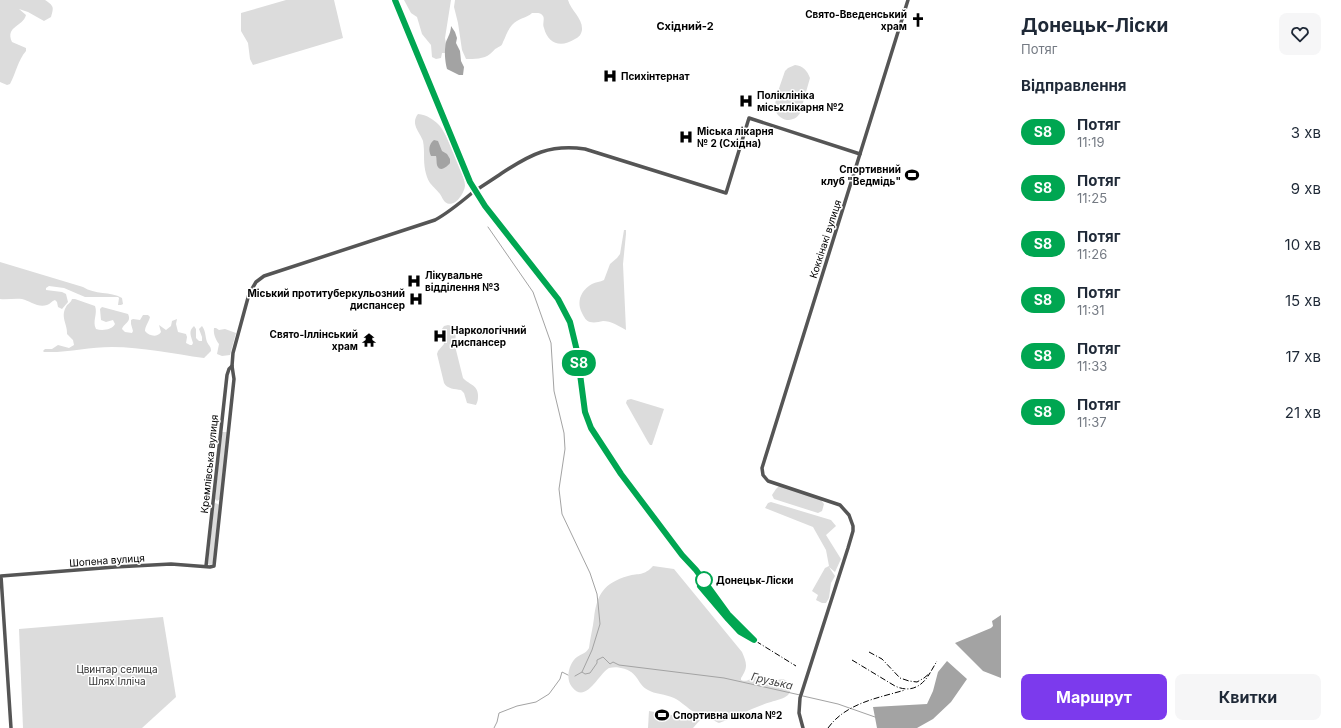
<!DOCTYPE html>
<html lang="uk">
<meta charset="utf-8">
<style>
body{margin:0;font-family:Inter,sans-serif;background:#f6f6f7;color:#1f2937;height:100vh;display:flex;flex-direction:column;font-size:15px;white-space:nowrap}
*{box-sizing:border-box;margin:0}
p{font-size:13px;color:#747a83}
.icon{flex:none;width:22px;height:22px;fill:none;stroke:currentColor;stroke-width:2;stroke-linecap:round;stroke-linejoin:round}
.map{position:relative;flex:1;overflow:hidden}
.sheet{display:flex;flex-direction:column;background:#fff;width:340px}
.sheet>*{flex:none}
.badge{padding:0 8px;border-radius:13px;font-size:14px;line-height:26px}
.map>.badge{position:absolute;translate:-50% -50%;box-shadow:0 0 0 2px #fff}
h2{padding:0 20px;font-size:15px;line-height:36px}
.round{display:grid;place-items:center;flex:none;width:42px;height:42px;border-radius:8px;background:#f6f6f7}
.summary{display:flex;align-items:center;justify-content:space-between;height:68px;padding:0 20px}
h1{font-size:19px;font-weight:700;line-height:30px}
.primary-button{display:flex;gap:8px;margin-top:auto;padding:8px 20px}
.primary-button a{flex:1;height:46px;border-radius:8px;background:#7c3aed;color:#fff;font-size:16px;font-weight:700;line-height:46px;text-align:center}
.primary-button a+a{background:#f6f6f7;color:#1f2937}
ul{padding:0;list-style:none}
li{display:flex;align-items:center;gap:12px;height:56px;padding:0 20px}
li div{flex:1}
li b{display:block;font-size:15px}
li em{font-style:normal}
li .badge{min-width:44px;font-weight:700;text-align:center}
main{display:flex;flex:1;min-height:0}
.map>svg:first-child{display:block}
.green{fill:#dcdcdc}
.water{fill:#a3a3a3}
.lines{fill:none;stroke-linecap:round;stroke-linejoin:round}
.stream{stroke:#a3a3a3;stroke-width:1}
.tertiary{stroke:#555;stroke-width:3.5}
.rail{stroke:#000;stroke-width:1;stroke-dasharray:6 2 1 2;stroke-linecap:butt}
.line-casing{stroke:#fff;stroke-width:9}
.line{stroke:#00a651;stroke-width:6}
.stop-dot{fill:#fff;stroke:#00a651;stroke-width:2}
.labels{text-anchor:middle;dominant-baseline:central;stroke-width:3;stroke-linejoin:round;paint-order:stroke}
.poi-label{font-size:10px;font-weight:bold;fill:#000;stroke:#fff;text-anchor:start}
.street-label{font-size:10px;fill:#000;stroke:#fff}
.stop-label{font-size:10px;font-weight:bold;fill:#000;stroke:#fff;text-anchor:start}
.park-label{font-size:10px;fill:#333;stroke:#fff}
.neighbourhood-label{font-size:11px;font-weight:bold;fill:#000;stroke:#fff}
.water-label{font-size:11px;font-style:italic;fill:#444;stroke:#fff}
</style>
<main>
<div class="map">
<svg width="1001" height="728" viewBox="0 0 1001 728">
<rect width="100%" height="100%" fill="#fff"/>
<!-- green -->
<g class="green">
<path d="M0 0H45C54 6 54 7 51 17L44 21 28 12 19 9 26 15C23 27 5 26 12 42L26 48V51C18 60 16 73 10 84L7 85 0 82Z"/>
<polygon points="286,0 334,0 343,38 253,65 250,59 248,43 241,31 241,13"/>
<polygon points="404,0 451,0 445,38 446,44 445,53 442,53 441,58 436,59 432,57 431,45 422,34 417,17 411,13"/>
<path d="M455 0H568C571 11 583 18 582 30 581 35 579 37 575 39 561 48 548 44 544 28 542 24 545 19 543 16 541 12 536 13 532 13 527 18 518 18 512 25 507 31 506 36 503 42 502 46 500 46 497 48 494 49 493 52 490 54 484 59 474 59 466 59L462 50 458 23 454 7Z"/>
<path d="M795 65C803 66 807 70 810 78L800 113C797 118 793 120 787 120 781 119 775 114 775 107 775 98 782 80 785 71L788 68Z"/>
<path d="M418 114C427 115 433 119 439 125 446 132 466 177 465 186 464 194 454 209 445 202 443 200 442 197 440 194 437 190 433 187 430 183 425 175 424 165 424 156 424 152 424 146 423 141 420 132 410 124 418 114Z"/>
<path d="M624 230H626V234L623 264 626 330C619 326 611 321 603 321 599 322 594 323 590 322 586 321 584 317 582 313 576 302 581 290 592 284 596 282 600 282 604 280L610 264 617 258 620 254Z"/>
<path d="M0 262 83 287C95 295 110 291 122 298L123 304 121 305H118L119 298 118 297H85L64 288 49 286 46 288V290L62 292 66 294 68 302 62 309 58 307 57 302 55 300C52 301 50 304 47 305 38 308 30 301 22 299 15 298 7 300 0 299Z"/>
<path d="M72 299H75L95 306C98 314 92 321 96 329 102 331 112 330 115 324L113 320 106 322 101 320 100 309 102 307 128 314C132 322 124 323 122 329L125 332 132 333 133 331 131 324V320L133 319 140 320 143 315H148L150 317C149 322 145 326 145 331 149 336 157 338 161 332L159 325 166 330 171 326 172 321 177 319 176 324 178 332 186 334 187 337 186 343 190 345H192L193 343C191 336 188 331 194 326L196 329V338L199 341H202V337L199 329 202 326C206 331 205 337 207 342 209 346 211 346 211 351L204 358C174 354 142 347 112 347 89 347 67 353 44 352L43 351 45 349H52L58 345 69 348 74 345 73 340 67 334C68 325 60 317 66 307 67 304 71 303 72 299Z"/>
<path d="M448 325 452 326 456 332 455 346 463 378C468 384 478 385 478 395 478 399 478 401 476 405L467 403 464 393 461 390C455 389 447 389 444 383L437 354 438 351 444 344 442 329 444 326Z"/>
<path d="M216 328 219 330 225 329 236 333 230 355 222 356 217 354 219 344C216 340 213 334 214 328Z"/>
<polygon points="631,399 664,409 652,445 650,445 648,442 626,403 627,400"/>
<polygon points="222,432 227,432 220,499 217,501 215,499"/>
<polygon points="779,486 821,500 824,504 822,511 818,513 774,499 772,495 776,489"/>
<polygon points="771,502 831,520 836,526 826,535 841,559 835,572 829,567 835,576 831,583 829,598 826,603 822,603 816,600 818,595 812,591 825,568 829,566 826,550 813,527 765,508 768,503"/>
<polygon points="215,503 218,504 219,505 213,563 210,565 208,564 214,504"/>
<path d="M653 566 674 569 742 652C747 664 748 667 741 678V680C748 683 751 677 757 677 760 679 761 683 763 684 770 687 779 675 787 681 791 684 792 691 788 695 784 699 776 700 771 702 753 707 736 717 719 723 714 721 710 717 705 716 702 715 697 715 694 712 687 708 682 702 674 698 666 694 654 694 648 690 636 684 640 672 621 668 618 667 613 667 609 668 599 673 586 705 572 687 565 679 569 663 577 657 583 653 585 654 589 648 590 638 593 628 594 618 597 594 604 583 628 576 639 573 644 576 653 566Z"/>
<polygon points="163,617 176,697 142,728 23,728 19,629"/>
<polygon points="649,711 700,720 693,728 648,728"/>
</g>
<!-- water -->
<g class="water">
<path d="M451 26 455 32 457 38 456 43 460 51 461 61 464 67 463 75H459L447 69C445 61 444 51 446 42 448 37 451 32 451 26Z"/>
<path d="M434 140 438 141 442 151 447 154 450 159V163C448 166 441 172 438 167 436 165 437 159 436 156H431C428 150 429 144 434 140Z"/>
<polygon points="1001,615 1001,678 983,671 955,643 991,628 993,626 992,621"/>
<polygon points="947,661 967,679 951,702 933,719 917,728 877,728 873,707 927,704 933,691 938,672"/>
</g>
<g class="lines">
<!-- stream -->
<g class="stream">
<polyline points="488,227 533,292 551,343 554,391 564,433 565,449 559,489 562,514 590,573 597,594 598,603 600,624 592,650 582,672"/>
<polyline points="575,676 582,672 585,674 590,673 597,663 597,660 603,657 610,664 613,662 619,665 724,678 800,695"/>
<polyline points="803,696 838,704 875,717"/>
<polyline points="494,728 497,722 499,713 517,706 536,702 549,694 560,679 562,672 568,675"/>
</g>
<!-- tertiary -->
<g class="tertiary">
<polyline points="206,566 227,375 229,369 232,366"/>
<path d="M11 728 1 576 115 567 171 564 210 567 214 566 234 379 232 366 233 353 249 294 256 282 264 276 435 220C448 213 460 203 472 193 482 186 492 180 502 173 531 154 550 144 585 149L726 193 749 118 860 154"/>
<polyline points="803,728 799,713 800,698 848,548 853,531 853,526 849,515 840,505 768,481 763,475 762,468 908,0"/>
</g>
<!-- rail -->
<g class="rail">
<polyline points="395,0 470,182 485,206 558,299 570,322 577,351 585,412 591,428 616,466 682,555 696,570 728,613 754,640 796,666"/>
<polyline points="700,586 715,604"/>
<polyline points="869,652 882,659 900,678 909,681 917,682 924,678 930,673 937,661"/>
<path d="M852 660 895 686C910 693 922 687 930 673"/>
<path d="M828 728C846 703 878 698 905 690"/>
</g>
</g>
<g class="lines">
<defs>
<polyline id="line" points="395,0 470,182 485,206 558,299 570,322 577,351 585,412 591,428 621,474 682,555 696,570 728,614 754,640 740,632 728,619 700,586"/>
</defs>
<!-- line casing -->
<use href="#line" class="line-casing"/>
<!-- line -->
<use href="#line" class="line"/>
</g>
<!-- icons -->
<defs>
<symbol id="church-bare" viewBox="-9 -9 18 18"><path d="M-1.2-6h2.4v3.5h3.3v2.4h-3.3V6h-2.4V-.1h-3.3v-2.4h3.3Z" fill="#000" stroke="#fff" stroke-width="2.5" paint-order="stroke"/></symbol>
<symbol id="hospital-bare" viewBox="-9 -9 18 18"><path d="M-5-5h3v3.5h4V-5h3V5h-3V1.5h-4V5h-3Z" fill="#000" stroke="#fff" stroke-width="2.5" paint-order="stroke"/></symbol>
<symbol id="stadium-bare" viewBox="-9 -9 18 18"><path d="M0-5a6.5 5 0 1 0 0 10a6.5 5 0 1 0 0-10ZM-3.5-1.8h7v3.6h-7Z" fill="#000" stroke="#fff" stroke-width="2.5" paint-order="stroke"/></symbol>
<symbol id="temple-bare" viewBox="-9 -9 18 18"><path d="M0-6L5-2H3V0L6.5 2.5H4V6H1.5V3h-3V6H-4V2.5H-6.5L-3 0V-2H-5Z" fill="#000" stroke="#fff" stroke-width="2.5" paint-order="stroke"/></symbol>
</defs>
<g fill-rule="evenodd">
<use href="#church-bare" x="908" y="10" width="20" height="20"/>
<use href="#hospital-bare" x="600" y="66" width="20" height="20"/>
<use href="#hospital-bare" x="736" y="91" width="20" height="20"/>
<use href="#hospital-bare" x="676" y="127" width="20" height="20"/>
<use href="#stadium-bare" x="902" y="165" width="20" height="20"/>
<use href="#hospital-bare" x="404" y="271" width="20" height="20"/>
<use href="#hospital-bare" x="406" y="289" width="20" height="20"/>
<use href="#hospital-bare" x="430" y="326" width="20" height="20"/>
<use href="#temple-bare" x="359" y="330" width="20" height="20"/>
<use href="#stadium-bare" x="652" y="705" width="20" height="20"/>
</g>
<!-- markers -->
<circle class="stop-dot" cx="704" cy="580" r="8"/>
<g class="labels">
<!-- poi labels -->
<g class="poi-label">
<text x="907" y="14" text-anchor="end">Свято-Введенський<tspan x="907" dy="12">храм</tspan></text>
<text x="621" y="76">Психінтернат</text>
<text x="757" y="95">Поліклініка<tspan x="757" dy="12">міськлікарня №2</tspan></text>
<text x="697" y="131">Міська лікарня<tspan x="697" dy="12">№ 2 (Східна)</tspan></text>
<text x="901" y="169" text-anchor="end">Спортивний<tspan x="901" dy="12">клуб "Ведмідь"</tspan></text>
<text x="425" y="275">Лікувальне<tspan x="425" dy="12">відділення №3</tspan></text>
<text x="405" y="293" text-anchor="end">Міський протитуберкульозний<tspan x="405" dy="12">диспансер</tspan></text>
<text x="451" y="330">Наркологічний<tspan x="451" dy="12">диспансер</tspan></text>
<text x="358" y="334" text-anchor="end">Свято-Іллінський<tspan x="358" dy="12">храм</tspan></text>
<text x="673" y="715">Спортивна школа №2</text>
</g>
<!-- street labels -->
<g class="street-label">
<text transform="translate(825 239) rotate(-72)">Коккінакі вулиця</text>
<text transform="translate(209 464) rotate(-84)">Кремлівська вулиця</text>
<text transform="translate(107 560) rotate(-4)">Шопена вулиця</text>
</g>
<!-- stop labels -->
<g class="stop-label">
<text x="716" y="580">Донецьк-Ліски</text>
</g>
<!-- park labels -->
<g class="park-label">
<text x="117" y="669">Цвинтар селища<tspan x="117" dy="12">Шлях Ілліча</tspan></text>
</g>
<!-- neighbourhood labels -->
<g class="neighbourhood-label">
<text x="685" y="26">Східний-2</text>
</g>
<!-- water labels -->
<g class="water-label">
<text transform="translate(772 681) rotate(13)">Грузька</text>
</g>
</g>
</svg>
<b class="badge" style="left:579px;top:363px;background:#00a651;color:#fff">S8</b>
</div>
<section class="sheet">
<div class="summary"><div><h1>Донецьк-Ліски</h1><p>Потяг</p></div><a class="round"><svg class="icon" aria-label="heart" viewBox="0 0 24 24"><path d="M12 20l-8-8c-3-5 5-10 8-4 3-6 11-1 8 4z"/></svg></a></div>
<h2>Відправлення</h2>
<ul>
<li><span class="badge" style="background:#00a651;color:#fff">S8</span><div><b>Потяг</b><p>11:19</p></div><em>3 хв</em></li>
<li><span class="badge" style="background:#00a651;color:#fff">S8</span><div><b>Потяг</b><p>11:25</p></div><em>9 хв</em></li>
<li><span class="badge" style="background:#00a651;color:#fff">S8</span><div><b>Потяг</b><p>11:26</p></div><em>10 хв</em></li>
<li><span class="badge" style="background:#00a651;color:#fff">S8</span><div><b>Потяг</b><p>11:31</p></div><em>15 хв</em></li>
<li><span class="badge" style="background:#00a651;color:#fff">S8</span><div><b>Потяг</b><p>11:33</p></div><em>17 хв</em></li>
<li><span class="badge" style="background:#00a651;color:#fff">S8</span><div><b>Потяг</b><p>11:37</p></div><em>21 хв</em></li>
</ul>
<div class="primary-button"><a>Маршрут</a><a>Квитки</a></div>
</section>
</main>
